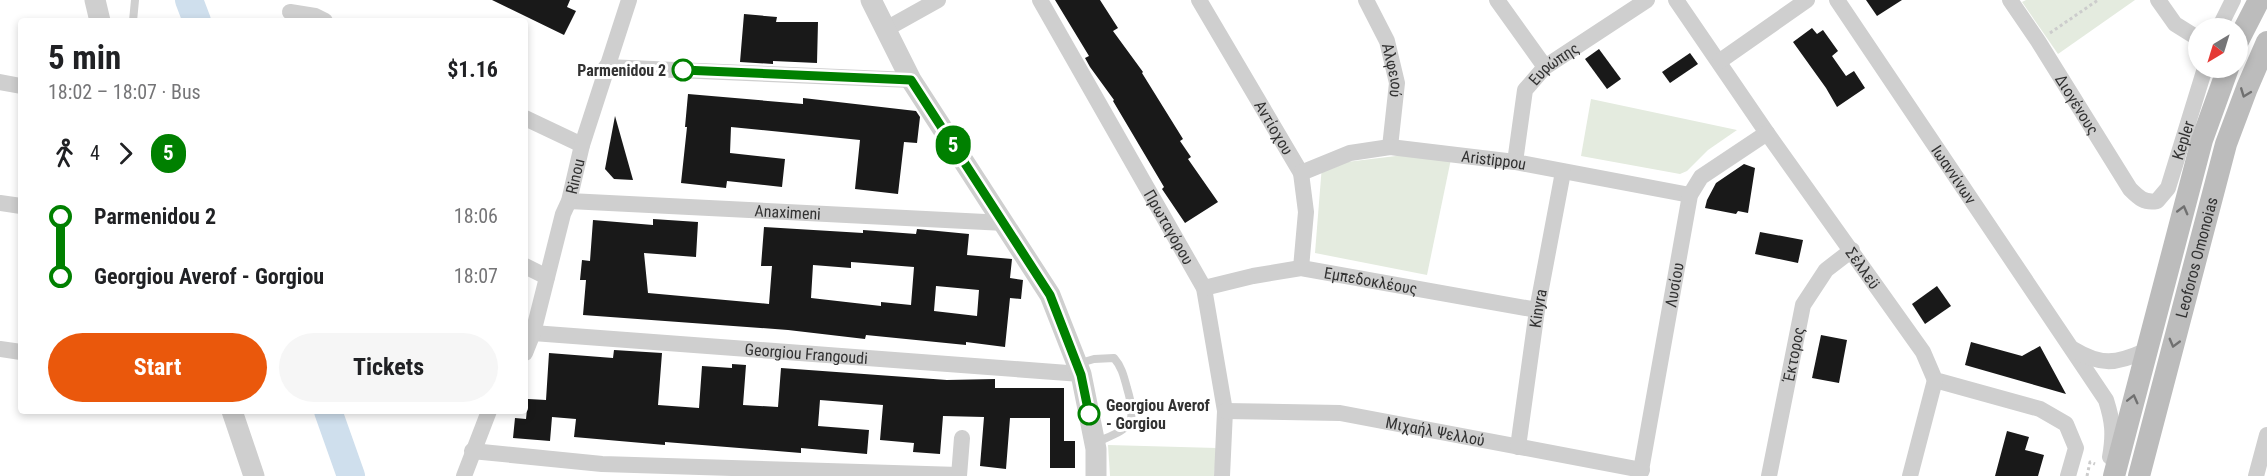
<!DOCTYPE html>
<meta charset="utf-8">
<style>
body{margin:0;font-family:"Roboto Condensed",sans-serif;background:#f6f6f6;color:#202124;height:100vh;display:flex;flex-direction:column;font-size:22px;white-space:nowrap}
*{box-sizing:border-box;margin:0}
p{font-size:20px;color:#757577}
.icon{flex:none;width:33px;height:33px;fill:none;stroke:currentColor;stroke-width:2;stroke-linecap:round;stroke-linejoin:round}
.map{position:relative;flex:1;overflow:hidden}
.drawer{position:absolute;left:18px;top:18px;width:510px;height:396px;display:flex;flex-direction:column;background:#fff;border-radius:6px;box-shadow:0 3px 9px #0003}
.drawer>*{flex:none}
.badge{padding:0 12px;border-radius:20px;font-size:21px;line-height:39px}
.needle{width:39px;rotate:218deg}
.tools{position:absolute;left:2188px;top:18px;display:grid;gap:12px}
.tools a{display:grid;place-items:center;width:60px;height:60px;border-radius:50%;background:#fff;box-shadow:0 3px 9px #0003;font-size:30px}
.map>.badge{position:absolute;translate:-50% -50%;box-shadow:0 0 0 3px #fff}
.legs{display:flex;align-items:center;gap:9px;height:66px;padding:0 30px;font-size:20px}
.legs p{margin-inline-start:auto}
.summary{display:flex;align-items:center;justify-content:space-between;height:102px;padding:0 30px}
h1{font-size:33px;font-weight:700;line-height:45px}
.primary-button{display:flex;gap:12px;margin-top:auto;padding:12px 30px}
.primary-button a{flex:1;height:69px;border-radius:36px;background:#ea580c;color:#fff;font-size:24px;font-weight:700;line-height:69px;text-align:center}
.primary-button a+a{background:#f6f6f6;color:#202124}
ul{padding:0 30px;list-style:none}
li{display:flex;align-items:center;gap:21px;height:60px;font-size:22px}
li i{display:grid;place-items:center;width:9px;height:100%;margin:0 8px;background:currentColor}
li i::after{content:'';width:15px;height:15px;margin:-8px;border:4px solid;border-radius:50%;background:#fff}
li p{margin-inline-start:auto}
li:first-child i{background:linear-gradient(#0000 50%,currentColor 0)}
li:last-child i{background:linear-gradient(currentColor 50%,#0000 0)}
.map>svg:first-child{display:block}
.green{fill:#e4ebdf}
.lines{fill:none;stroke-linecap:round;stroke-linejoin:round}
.river{stroke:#cfdfed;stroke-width:28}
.building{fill:#191919;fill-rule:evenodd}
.path{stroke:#ccc;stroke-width:3;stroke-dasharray:3 3;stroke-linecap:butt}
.service{stroke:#cfcfcf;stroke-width:8}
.minor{stroke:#cfcfcf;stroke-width:16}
.tertiary{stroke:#cfcfcf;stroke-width:21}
.secondary{stroke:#bcbcbc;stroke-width:22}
.oneway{stroke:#707070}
.line-1-casing{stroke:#fff;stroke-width:14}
.line-1{stroke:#008000;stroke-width:9}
.stop-1-dot{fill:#fff;stroke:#008000;stroke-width:3}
.labels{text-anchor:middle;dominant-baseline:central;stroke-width:6;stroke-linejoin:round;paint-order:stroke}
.street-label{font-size:16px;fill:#323232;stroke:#fff}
.stop-label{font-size:16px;font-weight:bold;fill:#323232;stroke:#fff;text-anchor:end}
</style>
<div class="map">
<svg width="2267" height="476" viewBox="0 0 2267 476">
<rect width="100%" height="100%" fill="#fff"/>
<!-- green -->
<g class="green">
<polygon points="2026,0 2135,0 2058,54 2022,2"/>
<polygon points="1591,99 1737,130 1708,150 1687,171 1680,174 1581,156"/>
<polygon points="1404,155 1451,159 1427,275 1315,253 1322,165"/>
<polygon points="1108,445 1217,448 1214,476 1110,476"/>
</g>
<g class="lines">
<!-- river -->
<g class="river">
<polyline points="189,0 197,21"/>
<polyline points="328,411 351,476"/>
</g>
</g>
<!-- building -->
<g class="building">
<polygon points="492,0 570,0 567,7 576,11 564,35"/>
<polygon points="1055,0 1100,0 1118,28 1113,31 1143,72 1142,73 1183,139 1180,141 1191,157 1188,159 1218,202 1185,223 1162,189 1164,187 1113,101 1114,100 1090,67 1085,58 1089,56"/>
<polygon points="1866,0 1902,0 1877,16"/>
<polygon points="744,14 777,17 776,22 818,22 817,63 773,61 773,64 740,62"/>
<polygon points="1812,28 1817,34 1823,30 1838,51 1832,56 1846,76 1854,71 1865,88 1837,107 1826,88 1793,42"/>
<polygon points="1599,49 1621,79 1607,89 1585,59"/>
<polygon points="1690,53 1698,64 1670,83 1662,72"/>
<polygon points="688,94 803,104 803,98 916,111 920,117 917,143 904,142 898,194 855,189 860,140 731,127 730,153 785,159 782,187 727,181 726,188 681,183 687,127 685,127"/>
<polygon points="615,116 633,180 614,179 605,169"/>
<polygon points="1744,164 1755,168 1748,213 1738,211 1736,214 1705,208 1707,200 1716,183"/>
<path d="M653 219 698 222 696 257 644 253 648 293 769 304 772 266H761L764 227 863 233V230L916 234 917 229 969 234 967 255 1012 259 1010 278 1023 280 1021 299 1010 298 1005 347 966 342V345L866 335 865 339 788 330 583 315 586 280H580L582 260 590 261 593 220 653 225ZM851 262 914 267 911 305 881 302V306L811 298 813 265 851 268ZM936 286 979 290 977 316 934 311Z"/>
<polygon points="1760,232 1803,240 1798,263 1755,254"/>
<polygon points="1937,286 1951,306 1925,324 1912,304"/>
<polygon points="1821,335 1847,340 1839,383 1812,378"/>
<polygon points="1971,342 2022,356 2040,346 2066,394 1965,365"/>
<polygon points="614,350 662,353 658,405 699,408 702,366 732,368 732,364 746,365 743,405 778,407 781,368 947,380 995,379 995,388 1064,388 1064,441 1075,441 1075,468 1050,468 1050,418 1010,418 1006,469 980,466 984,417 943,416 940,454 913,452 914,443 880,440 883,405 820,400 818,426 869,430 867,454 801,448 801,453 665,442 665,445 574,437 576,419 552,417 550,441 513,438 515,418 526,419 528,399 546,400 549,353 613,358"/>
<polygon points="2007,431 2029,437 2025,450 2044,455 2038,476 1995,476"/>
</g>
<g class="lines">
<!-- path -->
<g class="path">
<polyline points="2050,33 2098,0"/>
<polyline points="2087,476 2090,462 2095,464"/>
</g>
<!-- service -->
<g class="service">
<polyline points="133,21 135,0"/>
<path d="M1077 364 1094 359 1114 358C1122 367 1124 377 1127 388 1139 428 1128 428 1095 443"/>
</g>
<!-- minor -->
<g class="minor">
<path id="s1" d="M1040 0 1204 288 1225 411 1222 476"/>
<path id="s2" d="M1199 0 1301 173 1306 212 1301 268"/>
<path id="s3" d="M1366 0 1387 41 1397 83 1390 147"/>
<polyline points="1497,0 1545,67"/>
<path id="s4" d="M1676 0 1767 133 1923 352 1935 380 2040 409 2066 424 2076 448 2068 476"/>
<path id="s5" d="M1837 0 2106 400C2113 422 2114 434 2110 457"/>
<path id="s6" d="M2010 0 2038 41 2130 189C2139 198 2144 203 2157 201L2168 188 2205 68"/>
<polyline points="2158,0 2175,24 2199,39"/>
<polyline points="290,12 315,16 325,21"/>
<polyline points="2219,28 2233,0"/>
<polyline points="886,29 938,0"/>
<polyline points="1720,61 1807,0"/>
<polyline points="606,67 911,80"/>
<polyline points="0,82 21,86"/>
<polyline points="525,118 582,145"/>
<path id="s7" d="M1515 162 1525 90 1545 67 1647 0"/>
<path id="s8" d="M1301 173 1350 153 1390 147 1515 162 1690 195"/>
<path id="s9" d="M569 201 1005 223"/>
<polyline points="0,203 21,206"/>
<polyline points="525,266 547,277"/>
<path id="s10" d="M1204 288 1253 276 1301 268 1537 310"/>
<path id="s11" d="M533 333 1081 374"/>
<polyline points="0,349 21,352"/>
<path d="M2073 349C2101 366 2116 364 2145 351"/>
<path id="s12" d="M525 353 533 333 563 214 569 201 582 145 629 0"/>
<path id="s13" d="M1225 411 1340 413 1642 470"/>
<path id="s14" d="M1518 447 1537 310 1563 172"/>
<polyline points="472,451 602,464 959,475"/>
<polyline points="464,476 489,411"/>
<polyline points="959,476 962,438"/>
<path id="s15" d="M1640 476 1690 195 1701 177 1767 133"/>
<path id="s16" d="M1769 476 1803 305 1826 270 1852 250"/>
<polyline points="1910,476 1935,380"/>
<polyline points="2256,476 2267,435"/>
</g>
<!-- tertiary -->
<g class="tertiary">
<polyline points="95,0 100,21"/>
<polyline points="871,0 911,80 1050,295 1081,374 1096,449 1096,476"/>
<polyline points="232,411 254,476"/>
</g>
<!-- secondary -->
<g class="secondary">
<polyline points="2238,41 2259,0"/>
<polyline points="2114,476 2202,140 2228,68"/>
<path id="s17" d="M2139 476 2226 144 2247 88 2267 42"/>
</g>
</g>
<!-- one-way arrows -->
<defs><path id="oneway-chevron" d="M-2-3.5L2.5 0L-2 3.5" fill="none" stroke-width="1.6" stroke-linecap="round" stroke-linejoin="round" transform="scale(1.5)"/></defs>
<g class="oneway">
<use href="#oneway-chevron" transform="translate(2245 93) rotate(111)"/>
<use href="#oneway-chevron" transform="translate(2183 210) rotate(-75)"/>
<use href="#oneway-chevron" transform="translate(2174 343) rotate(105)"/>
<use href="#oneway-chevron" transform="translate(2133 399) rotate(-76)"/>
</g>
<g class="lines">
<defs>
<polyline id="line-1" points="683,70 911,80 1050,295 1081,375 1089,414"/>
</defs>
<!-- line-1 casing -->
<use href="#line-1" class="line-1-casing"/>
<!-- line-1 -->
<use href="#line-1" class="line-1"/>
</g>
<!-- markers -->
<g class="stop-1-dot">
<circle cx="683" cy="70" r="10"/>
<circle cx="1089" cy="414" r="10"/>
</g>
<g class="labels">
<!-- street labels -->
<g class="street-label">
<text stroke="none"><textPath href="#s7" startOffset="112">Ευρώπης</textPath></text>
<text stroke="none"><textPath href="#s3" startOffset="76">Αλφειού</textPath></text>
<text stroke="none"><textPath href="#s6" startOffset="124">Διογένους</textPath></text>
<text stroke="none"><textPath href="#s2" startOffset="148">Αντίοχου</textPath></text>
<text stroke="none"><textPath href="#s6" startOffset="322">Kepler</textPath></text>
<text stroke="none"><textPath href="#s8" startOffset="198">Aristippou</textPath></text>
<text stroke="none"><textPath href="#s5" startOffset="210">Ιωαννίνων</textPath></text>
<text stroke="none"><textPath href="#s12" startOffset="184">Rinou</textPath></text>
<text stroke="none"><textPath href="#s9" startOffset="219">Anaximeni</textPath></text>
<text stroke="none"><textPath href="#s1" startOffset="261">Πρωταγόρου</textPath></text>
<text stroke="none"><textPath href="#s17" startOffset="226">Leoforos Omonoias</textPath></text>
<text stroke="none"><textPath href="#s4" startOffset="327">Σέλλεϋ</textPath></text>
<text stroke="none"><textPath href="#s10" startOffset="170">Εμπεδοκλέους</textPath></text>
<text stroke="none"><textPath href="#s15" startOffset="194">Λυσίου</textPath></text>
<text stroke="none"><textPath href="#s14" startOffset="140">Kinyra</textPath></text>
<text stroke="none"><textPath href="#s11" startOffset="274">Georgiou Frangoudi</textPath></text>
<text stroke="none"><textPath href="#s16" startOffset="124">Έκτορος</textPath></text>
<text stroke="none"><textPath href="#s13" startOffset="212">Μιχαήλ Ψελλού</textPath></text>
</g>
<!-- stop labels -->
<g class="stop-label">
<text x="666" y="70">Parmenidou 2</text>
<text x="1106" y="405" text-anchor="start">Georgiou Averof<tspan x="1106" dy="18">- Gorgiou</tspan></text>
</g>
</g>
</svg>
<div class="tools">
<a><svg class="needle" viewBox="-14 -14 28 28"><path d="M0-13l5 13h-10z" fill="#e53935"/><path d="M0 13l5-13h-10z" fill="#757577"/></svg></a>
</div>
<b class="badge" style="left:953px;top:145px;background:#008000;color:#fff">5</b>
<section class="drawer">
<div class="summary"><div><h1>5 min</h1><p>18:02 – 18:07 · Bus</p></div><b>$1.16</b></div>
<div class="legs"><svg class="icon" aria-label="walk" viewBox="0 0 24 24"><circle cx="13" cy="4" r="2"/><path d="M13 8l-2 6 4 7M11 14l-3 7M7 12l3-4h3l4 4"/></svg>4<svg class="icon" aria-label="forward" viewBox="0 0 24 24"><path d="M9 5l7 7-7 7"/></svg><b class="badge" style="background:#008000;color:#fff">5</b></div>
<ul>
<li><i style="color:#008000"></i><b>Parmenidou 2</b><p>18:06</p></li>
<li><i style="color:#008000"></i><b>Georgiou Averof - Gorgiou</b><p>18:07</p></li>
</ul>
<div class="primary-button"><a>Start</a><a>Tickets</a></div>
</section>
</div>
